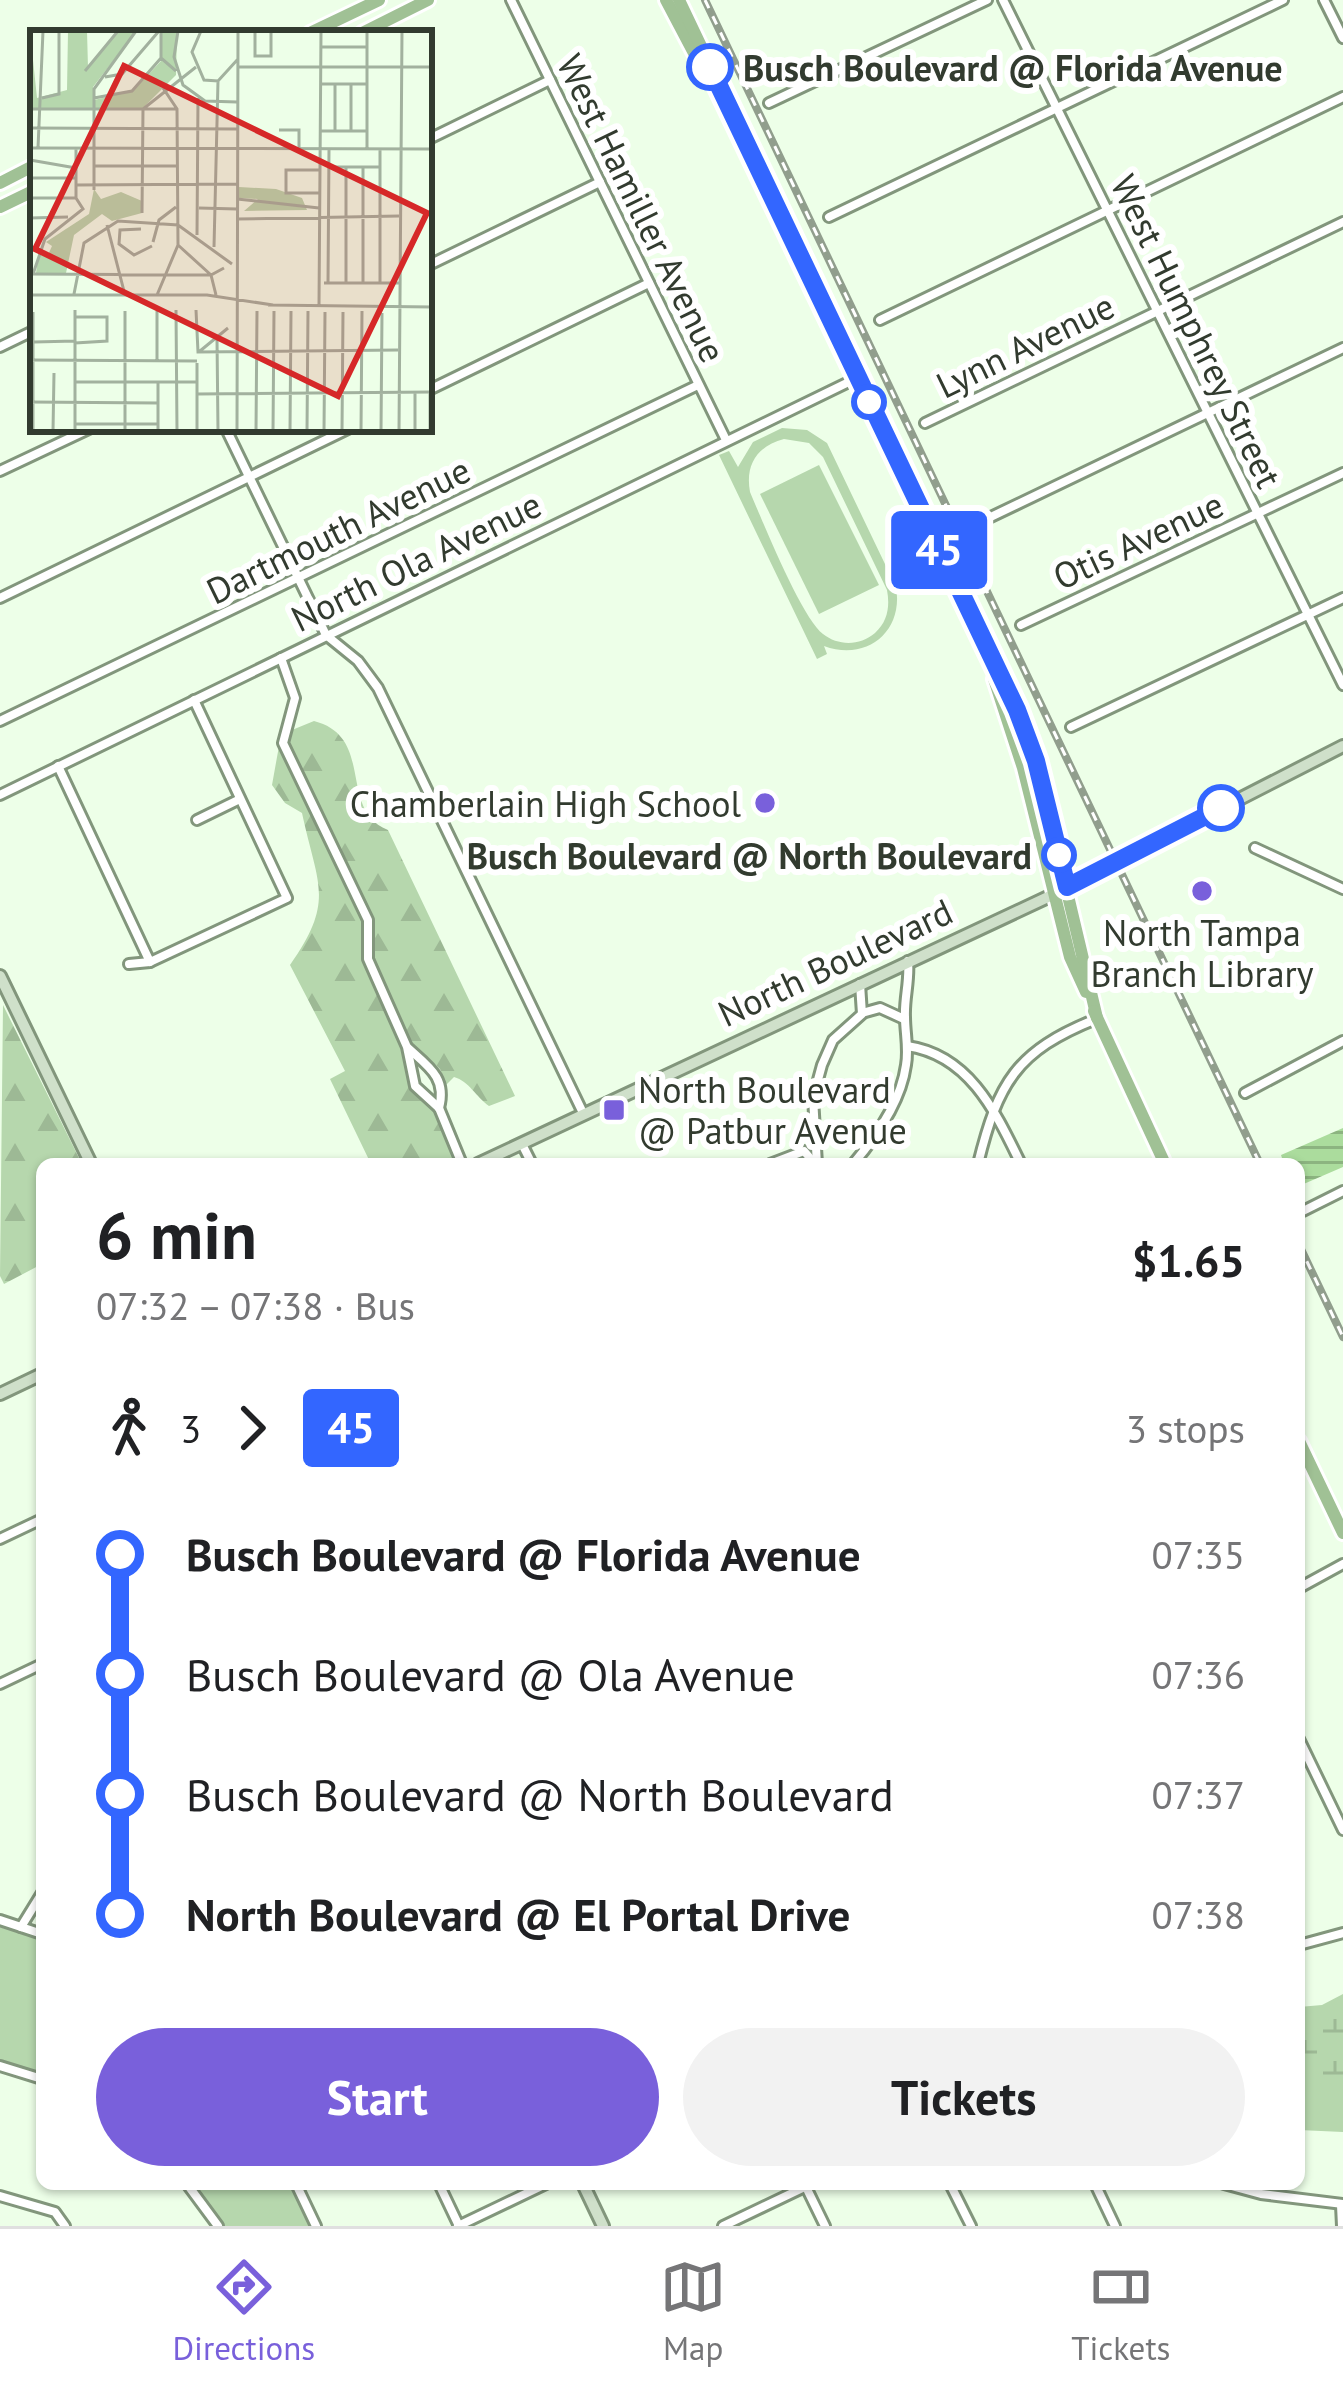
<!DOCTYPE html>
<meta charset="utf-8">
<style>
body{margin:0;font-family:"PT Sans",sans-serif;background:#f2f2f2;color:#202124;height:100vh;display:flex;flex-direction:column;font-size:45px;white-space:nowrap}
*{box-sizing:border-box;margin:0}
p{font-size:39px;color:#757577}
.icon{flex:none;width:66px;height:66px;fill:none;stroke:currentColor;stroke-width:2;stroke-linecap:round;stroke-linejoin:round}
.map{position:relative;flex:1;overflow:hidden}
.drawer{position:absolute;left:36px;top:1158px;width:1269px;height:1032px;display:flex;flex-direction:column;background:#fff;border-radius:18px;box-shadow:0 3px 9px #0004}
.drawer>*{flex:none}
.badge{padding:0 24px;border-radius:9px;font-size:42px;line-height:78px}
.map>.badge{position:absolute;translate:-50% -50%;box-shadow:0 0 0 6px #fff}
.legs{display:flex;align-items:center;gap:18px;height:132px;padding:0 60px;font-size:39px}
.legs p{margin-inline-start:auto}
.headline{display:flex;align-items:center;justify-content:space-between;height:204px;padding:0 60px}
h1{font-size:66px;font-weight:600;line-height:90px}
.button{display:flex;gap:24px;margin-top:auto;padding:24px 60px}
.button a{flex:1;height:138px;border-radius:72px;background:#7960db;color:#fff;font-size:48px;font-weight:600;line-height:138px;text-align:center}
.button a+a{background:#f2f2f2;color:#202124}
ul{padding:0 60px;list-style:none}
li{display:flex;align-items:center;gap:42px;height:120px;font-size:45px}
li i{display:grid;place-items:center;width:18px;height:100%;margin:0 15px;background:currentColor}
li i::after{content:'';width:30px;height:30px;margin:-15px;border:9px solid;border-radius:50%;background:#fff}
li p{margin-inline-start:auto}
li:first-child i{background:linear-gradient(#0000 50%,currentColor 0)}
li:last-child i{background:linear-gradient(currentColor 50%,#0000 0)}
.menu{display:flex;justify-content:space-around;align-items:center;height:168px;border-top:3px solid #e0e0e0;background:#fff;font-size:33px;color:#757577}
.menu a{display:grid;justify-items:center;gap:6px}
.menu .selected{color:#7960db}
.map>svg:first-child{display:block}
.green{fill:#b6d7ad;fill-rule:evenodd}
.forest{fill:url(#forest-firs)}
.wetland{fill:url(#wetland-marsh)}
.water{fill:url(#water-rules)}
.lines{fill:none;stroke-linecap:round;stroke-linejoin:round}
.street-casing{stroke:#82967c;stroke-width:14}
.secondary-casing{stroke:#82967c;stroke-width:16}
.primary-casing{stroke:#fff;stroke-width:18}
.street{stroke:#fff;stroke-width:8}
.secondary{stroke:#cfe0ca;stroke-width:10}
.primary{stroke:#a0c195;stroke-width:12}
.rail-casing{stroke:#919e8d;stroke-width:8}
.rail{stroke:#fff;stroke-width:3;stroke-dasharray:9;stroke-linecap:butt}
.line-1-casing{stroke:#fff;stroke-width:27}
.line-1{stroke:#36f;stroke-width:18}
.stop-1-dot{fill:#fff;stroke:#36f;stroke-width:6}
.poi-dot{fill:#7960db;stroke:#fff;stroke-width:4.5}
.labels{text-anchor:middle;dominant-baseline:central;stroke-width:12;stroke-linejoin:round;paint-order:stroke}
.stop-label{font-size:36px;font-weight:bold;fill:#323b2f;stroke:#fff;text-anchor:start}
.street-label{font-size:36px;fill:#323b2f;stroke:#fff}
.poi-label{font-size:36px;fill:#323b2f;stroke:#fff;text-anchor:end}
.inset-road{fill:none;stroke:#a2b19e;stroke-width:3}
.view{fill:#d62828;fill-opacity:0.15;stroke:#d62828;stroke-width:6}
.inset-edge{fill:none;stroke:#323b2f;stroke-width:6}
</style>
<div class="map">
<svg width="1343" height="2226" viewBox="0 0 1343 2226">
<defs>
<pattern id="forest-firs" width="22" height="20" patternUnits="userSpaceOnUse" patternTransform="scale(3)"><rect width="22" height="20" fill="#b6d7ad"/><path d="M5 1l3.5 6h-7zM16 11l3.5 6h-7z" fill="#9db995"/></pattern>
<pattern id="wetland-marsh" width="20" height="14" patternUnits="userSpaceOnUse" patternTransform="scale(3)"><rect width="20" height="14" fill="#b6d7ad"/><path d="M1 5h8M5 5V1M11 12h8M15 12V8" fill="none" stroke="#9db995"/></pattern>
<pattern id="water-rules" width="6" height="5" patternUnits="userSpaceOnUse" patternTransform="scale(3)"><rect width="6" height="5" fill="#abdc9d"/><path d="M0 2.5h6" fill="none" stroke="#8cb480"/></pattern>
</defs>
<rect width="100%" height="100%" fill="#edffe8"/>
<!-- green -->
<g class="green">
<path d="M782 428 807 430 827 443 896 587C904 632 866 662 824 646L827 654 817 659 719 455 729 451 738 467 753 442ZM784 439 809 443 823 457 887 590C890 606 888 621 875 633 860 646 838 646 823 634 802 619 762 520 750 492 745 465 757 446 784 439Z"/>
<polygon points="819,465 879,585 819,614 760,494"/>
<polygon points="0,1925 42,1939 42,2074 0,2062"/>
<polygon points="1343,1994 1343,2132 1299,2130 1299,2007 1322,2005"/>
<polygon points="191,2184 292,2184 313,2226 223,2226"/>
</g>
<!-- forest -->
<g class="forest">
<path d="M314 721C376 737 337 810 388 830L515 1096 489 1106C476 1097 469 1081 454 1077L446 1085 440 1069 410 1041 373 958 372 918 288 742 292 730Z"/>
<path d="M279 746 363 921V961L402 1049 410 1087 435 1113 456 1162 452 1164H371L330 1079 345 1071 290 965C336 900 317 884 302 813L285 803 272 785Z"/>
<polygon points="3,1005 82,1164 42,1164 42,1264 4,1284 0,1276"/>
</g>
<!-- wetland -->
<polygon class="wetland" points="1343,2014 1343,2078 1299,2075 1299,2019 1327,2019"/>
<!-- water -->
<polygon class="water" points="1343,1128 1343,1167 1299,1186 1299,1164 1284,1164 1281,1155"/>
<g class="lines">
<defs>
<g id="street">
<polyline points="511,0 726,440"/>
<polyline points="1003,0 1343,685"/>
<polyline points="1324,0 1343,38"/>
<polyline points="769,103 987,0"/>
<polyline points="429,139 550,80"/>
<polyline points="829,217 1283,0"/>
<polyline points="429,265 600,182"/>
<polyline points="880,320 1343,97"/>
<polyline points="0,347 33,331"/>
<polyline points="429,390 649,283"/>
<polyline points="925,423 1343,222"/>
<polyline points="226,429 326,635 358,661 378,688 583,1113"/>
<polyline points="0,471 89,429"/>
<polyline points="972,526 1343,348"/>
<polyline points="0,598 348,429"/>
<polyline points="1021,625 1343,473"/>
<polyline points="281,658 295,698 283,743 368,920 368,959 407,1047 415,1086 439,1108 462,1164"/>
<polyline points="0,721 698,385"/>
<polyline points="1071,727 1343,598"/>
<polyline points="58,766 150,962 287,898 194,700"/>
<polyline points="0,795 857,378"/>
<polyline points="197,820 240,799"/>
<polyline points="1255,848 1343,889"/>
<polyline points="129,964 150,962"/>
<polyline points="862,1013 880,1008 904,1019"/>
<path d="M907 1046C970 1055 996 1113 1021 1164"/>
<path d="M408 1048C429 1067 447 1078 439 1108"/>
<polyline points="1245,1093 1343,1041"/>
<polyline points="522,1144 532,1164"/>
<polyline points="770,1164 804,1151 815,1164"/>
<polyline points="817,1164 813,1098 822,1065 833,1040 862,1014 860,984"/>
<path d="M853 1164C877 1136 901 1102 906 1065 909 1049 905 1033 905 1017 904 998 910 981 908 961"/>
<path d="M978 1164C998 1083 1016 1051 1096 1019"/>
<polyline points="1303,1211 1343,1191"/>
<polyline points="0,1539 42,1519"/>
<polyline points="1299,1588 1343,1564"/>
<polyline points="0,1684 42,1664"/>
<polyline points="1299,1739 1343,1830"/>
<polyline points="0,1920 42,1934"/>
<polyline points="21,1927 42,1893"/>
<polyline points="1299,1945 1343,1933"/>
<polyline points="0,2066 42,2079"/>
<polyline points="187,2184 218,2226"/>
<polyline points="296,2184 316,2226"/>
<polyline points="439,2184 459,2226"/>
<polyline points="950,2184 971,2226"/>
<polyline points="1095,2184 1115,2226"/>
<polyline points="1224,2184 1261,2194 1343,2204"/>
<polyline points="806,2187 825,2226"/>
<polyline points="0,2196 55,2212 65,2226"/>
<polyline points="1341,2205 1342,2226"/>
<polyline points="458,2226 546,2184"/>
<polyline points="723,2226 811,2184"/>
</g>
<g id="secondary">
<polyline points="0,976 91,1164"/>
<polyline points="478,1164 1048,897 1343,746"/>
<polyline points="0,1394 42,1374"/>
<polyline points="583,2184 603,2226"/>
</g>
<g id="primary">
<polyline points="666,0 706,76"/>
<polyline points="679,0 1017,710 1036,761 1097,1018"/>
<polyline points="310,33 379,0"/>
<polyline points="362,33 428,0"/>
<polyline points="0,183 33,166"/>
<polyline points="0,207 33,191"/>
<polyline points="994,679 1023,768 1070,957 1086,992"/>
<polyline points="1094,1011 1165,1164"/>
<polyline points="1299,1441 1343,1533"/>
</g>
</defs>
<!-- street casing -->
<use href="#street" class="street-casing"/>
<!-- secondary casing -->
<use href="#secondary" class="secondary-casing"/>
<!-- primary casing -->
<use href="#primary" class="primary-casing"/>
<!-- street -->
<use href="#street" class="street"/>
<!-- secondary -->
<use href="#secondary" class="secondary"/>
<!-- primary -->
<use href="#primary" class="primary"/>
<defs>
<g id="rail">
<polyline points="705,0 1260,1164"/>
<polyline points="1299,1245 1343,1337"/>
</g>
</defs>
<!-- rail casing -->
<use href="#rail" class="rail-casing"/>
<!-- rail -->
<use href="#rail" class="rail"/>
</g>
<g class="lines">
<defs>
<polyline id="line-1" points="710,67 1017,710 1036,761 1067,887 1221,808"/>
</defs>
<!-- line-1 casing -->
<use href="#line-1" class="line-1-casing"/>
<!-- line-1 -->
<use href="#line-1" class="line-1"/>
</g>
<!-- markers -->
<g class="stop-1-dot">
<circle cx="710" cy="67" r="21"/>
<circle cx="869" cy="402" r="15"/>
<circle cx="1221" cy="808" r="21"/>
<circle cx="1059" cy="855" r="15"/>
</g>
<g class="poi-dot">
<circle cx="765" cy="803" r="12"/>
<circle cx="1202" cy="891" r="12"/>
<rect x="602" y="1098" width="24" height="24" rx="6"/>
</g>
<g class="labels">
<!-- stop labels -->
<g class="stop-label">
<text x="743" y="67">Busch Boulevard @ Florida Avenue</text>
<text x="1032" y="855" text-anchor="end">Busch Boulevard @ North Boulevard</text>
</g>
<!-- street labels -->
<g class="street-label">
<text transform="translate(642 208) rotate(64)">West Hamiller Avenue</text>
<text transform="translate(1197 331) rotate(64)">West Humphrey Street</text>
<text transform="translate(1025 345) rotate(-26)">Lynn Avenue</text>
<text transform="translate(338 530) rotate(-26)">Dartmouth Avenue</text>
<text transform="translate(1138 540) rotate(-25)">Otis Avenue</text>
<text transform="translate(416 561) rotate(-26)">North Ola Avenue</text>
<text transform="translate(835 962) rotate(-25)">North Boulevard</text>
</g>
<!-- poi labels -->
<g class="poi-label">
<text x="741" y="803">Chamberlain High School</text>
<text x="1202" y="932" text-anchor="middle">North Tampa<tspan x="1202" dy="41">Branch Library</tspan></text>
<text x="638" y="1089" text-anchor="start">North Boulevard<tspan x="638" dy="41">@ Patbur Avenue</tspan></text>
</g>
</g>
<!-- overview -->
<g transform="translate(30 30)">
<rect width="402" height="402" fill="#edffe8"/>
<path d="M0 1 7 68 37 60 38 1H57L58 38 89 1H106L63 57 64 70 103 61 131 31V1H147L146 45 113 78H0ZM64 159 71 169 91 162 112 171V183L82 191 72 184 44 205 36 243H6L9 221 18 225 22 216 16 212 59 184Z" fill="#b6d7ad"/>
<path d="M209 157 246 159 272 168 277 180 214 181 228 169 209 168Z" fill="#b6d7ad"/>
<path class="inset-road" d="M131 1V28L146 41M148 1 144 27 153 55 175 71 207 72M171 1 162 22 174 50 188 51 208 29M225 1V26H241V1M291 17H337M208 37H402M55 41 88 1M75 47 92 44 129 1M290 54H337M12 68 29 64V1M64 68 102 61 131 28M0 79H147M0 98 207 99M249 100H269V119M289 101H337M305 102V54M321 102V54M0 118 402 119M8 118 13 1M337 119V1M0 130 46 138M64 136H148M300 137H350M0 148H46M46 155 207 154M64 160V59L106 1M289 163H256V140H289M0 168H46M207 169 289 178M169 178 207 179M112 183 113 79 166 37M0 188 38 187M207 189 369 186M77 195 95 265M111 199 90 200 89 214 104 225 122 216M167 205 168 68M123 212 129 190 146 177M148 215 181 245 186 265M184 217 188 51M0 244 181 245 194 238M3 244 15 209 53 179 46 168V118M294 253H369M298 253 299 119M316 253V136M333 253V136M350 253V119M44 264 54 213 88 191 148 195 202 234M0 265H177L243 275M127 265 148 215 147 79 133 58M238 275 402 277M289 275 291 1M45 280V401M146 280 147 401M166 280 168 322 368 320M95 281V401M127 281V332M45 287H77V311L45 313M187 309 188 401M4 312 45 311M170 321 198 298M0 330 167 331M167 333V401M45 352H167M128 352V401M400 363V401M167 364 402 362M0 372 128 373M45 394H128M3 401V282M23 401 24 343M207 401 208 1M226 401 227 281M243 401 244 281M260 401 261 281M277 401 278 281M294 401 295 282M312 401 313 282M331 401 332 281M351 401 352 283M369 401 372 1M385 401V363"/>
<path class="view" d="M94 36 397 183 308 366 5 219Z"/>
<rect width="402" height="402" class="inset-edge"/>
</g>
</svg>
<b class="badge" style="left:939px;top:550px;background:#36f;color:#fff">45</b>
<section class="drawer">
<div class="headline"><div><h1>6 min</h1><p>07:32 – 07:38 · Bus</p></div><b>$1.65</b></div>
<div class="legs"><svg class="icon" aria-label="walk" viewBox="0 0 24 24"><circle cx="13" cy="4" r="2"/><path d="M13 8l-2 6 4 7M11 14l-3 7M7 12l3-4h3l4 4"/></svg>3<svg class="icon" aria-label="forward" viewBox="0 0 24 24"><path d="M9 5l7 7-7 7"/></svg><b class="badge" style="background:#36f;color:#fff">45</b><p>3 stops</p></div>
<ul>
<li><i style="color:#36f"></i><b>Busch Boulevard @ Florida Avenue</b><p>07:35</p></li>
<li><i style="color:#36f"></i><span>Busch Boulevard @ Ola Avenue</span><p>07:36</p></li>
<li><i style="color:#36f"></i><span>Busch Boulevard @ North Boulevard</span><p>07:37</p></li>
<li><i style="color:#36f"></i><b>North Boulevard @ El Portal Drive</b><p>07:38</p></li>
</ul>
<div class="button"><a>Start</a><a>Tickets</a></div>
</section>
</div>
<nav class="menu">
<a class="selected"><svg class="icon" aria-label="directions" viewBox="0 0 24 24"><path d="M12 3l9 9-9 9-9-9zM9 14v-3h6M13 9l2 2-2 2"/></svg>Directions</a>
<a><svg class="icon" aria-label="map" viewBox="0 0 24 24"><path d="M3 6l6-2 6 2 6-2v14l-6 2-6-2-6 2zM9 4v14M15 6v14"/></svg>Map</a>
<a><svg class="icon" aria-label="tickets" viewBox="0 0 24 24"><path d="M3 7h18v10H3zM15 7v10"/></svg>Tickets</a>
</nav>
